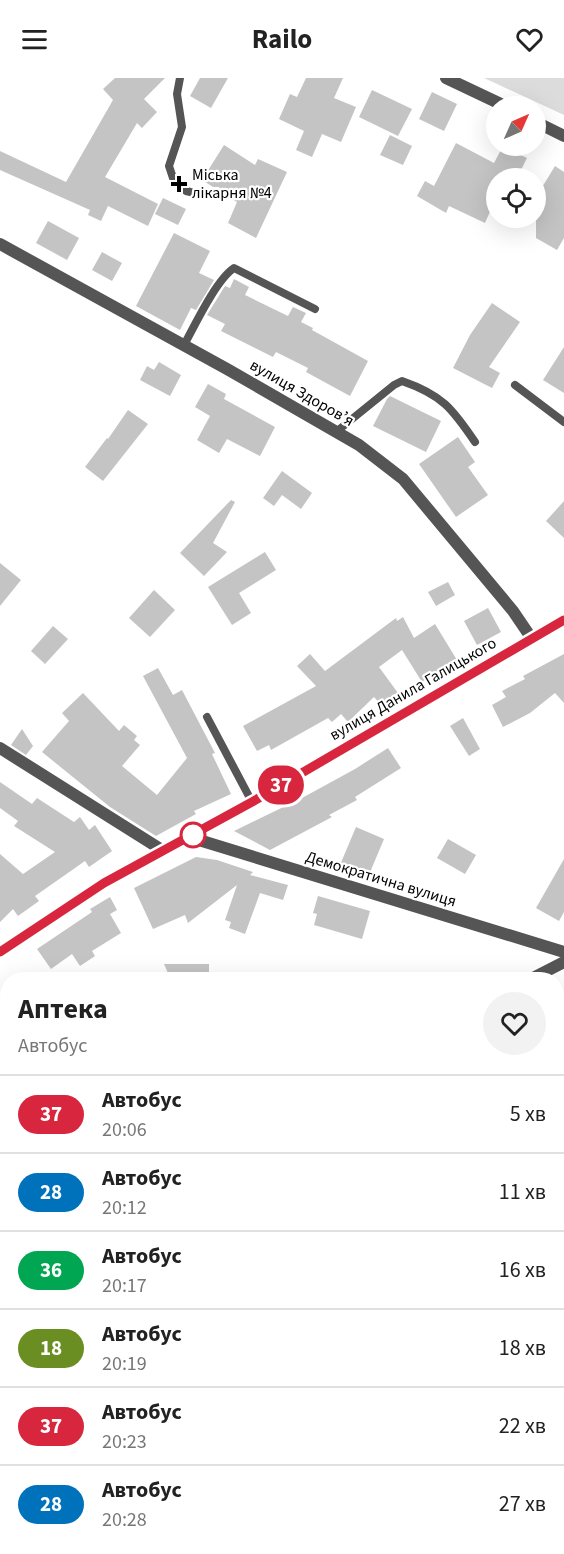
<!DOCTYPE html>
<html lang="uk">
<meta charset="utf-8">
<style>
body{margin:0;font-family:"Source Sans 3",sans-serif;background:#f2f2f2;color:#222;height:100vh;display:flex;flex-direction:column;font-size:22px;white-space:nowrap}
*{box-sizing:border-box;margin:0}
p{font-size:20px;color:#767676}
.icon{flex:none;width:33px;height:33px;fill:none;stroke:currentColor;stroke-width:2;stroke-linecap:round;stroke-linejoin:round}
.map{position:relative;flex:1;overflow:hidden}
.panel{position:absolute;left:0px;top:894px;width:564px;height:582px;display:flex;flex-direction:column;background:#fff;border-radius:24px 24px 0 0;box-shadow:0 6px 24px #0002}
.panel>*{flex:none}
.badge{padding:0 12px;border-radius:20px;font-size:21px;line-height:39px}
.needle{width:39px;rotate:45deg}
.fabs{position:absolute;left:486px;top:18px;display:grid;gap:12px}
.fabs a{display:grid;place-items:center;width:60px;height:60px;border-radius:50%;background:#fff;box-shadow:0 6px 24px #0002;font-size:30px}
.map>.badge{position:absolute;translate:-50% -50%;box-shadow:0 0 0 3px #fff}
.round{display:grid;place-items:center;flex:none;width:63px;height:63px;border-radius:32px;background:#f2f2f2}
.head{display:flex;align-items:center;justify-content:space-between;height:102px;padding:0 18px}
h1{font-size:28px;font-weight:700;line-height:45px}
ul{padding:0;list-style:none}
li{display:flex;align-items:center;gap:18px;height:78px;padding:0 18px;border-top:2px solid #e0e0e0}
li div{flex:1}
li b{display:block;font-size:22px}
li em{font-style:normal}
li .badge{min-width:66px;font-weight:700;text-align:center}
header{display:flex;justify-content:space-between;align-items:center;height:78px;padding:0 18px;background:#fff;font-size:27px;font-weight:700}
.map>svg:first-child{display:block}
.green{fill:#dcdcdc}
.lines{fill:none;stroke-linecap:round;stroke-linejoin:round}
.stream{stroke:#a3a3a3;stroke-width:5}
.building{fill:#c4c4c4}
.service{stroke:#555;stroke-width:8}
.minor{stroke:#555;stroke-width:12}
.tertiary{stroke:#555;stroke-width:12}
.line-casing{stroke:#fff;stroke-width:14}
.line{stroke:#d7263d;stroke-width:9}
.poi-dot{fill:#000;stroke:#fff;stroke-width:2}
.stop-dot{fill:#fff;stroke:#d7263d;stroke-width:3}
.labels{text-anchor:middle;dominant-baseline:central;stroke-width:4.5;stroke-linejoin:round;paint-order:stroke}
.poi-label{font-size:16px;fill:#000;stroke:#fff;text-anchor:start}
.street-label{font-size:16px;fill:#000;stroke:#fff}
</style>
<header><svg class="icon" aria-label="menu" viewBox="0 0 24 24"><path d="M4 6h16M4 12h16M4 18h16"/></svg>Railo<svg class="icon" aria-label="heart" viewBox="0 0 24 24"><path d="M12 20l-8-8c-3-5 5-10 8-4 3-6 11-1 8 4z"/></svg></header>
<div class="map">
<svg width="564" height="1476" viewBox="0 0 564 1476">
<rect width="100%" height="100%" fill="#fff"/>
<!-- green -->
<polygon class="green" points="484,0 564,0 564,37"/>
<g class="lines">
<!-- stream -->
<g class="stream">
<polyline points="556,1213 564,1208"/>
<polyline points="40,1476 70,1468"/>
</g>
</g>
<!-- building -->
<g class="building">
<polygon points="115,0 165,0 144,21 157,34 142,50 137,45 105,99 158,126 148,148 108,128 101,143 88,137 90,132 0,92 0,73 66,104 113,22 103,11"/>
<polygon points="200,0 228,0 211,30 190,18"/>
<polygon points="306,0 343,0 334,20 356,29 341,64 322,56 312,79 296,72 304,53 279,41 290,16 297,19"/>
<polygon points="372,12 412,31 398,58 359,39"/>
<polygon points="432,14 457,26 444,53 419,41"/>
<polygon points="390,57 412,68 403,87 380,77"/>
<polygon points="456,65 494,85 503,68 527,80 518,98 523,100 496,100 496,120 485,145 449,128 446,135 417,118 425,103 434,108"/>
<polygon points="224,67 255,87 258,81 287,94 256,160 228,145 237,124 222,115 219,109 213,109 202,102"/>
<polygon points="555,88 564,94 564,160 557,172 536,160 536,107 541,111"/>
<polygon points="163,120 186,131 178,147 155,136"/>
<polygon points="48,143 79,160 67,182 36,165"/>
<polygon points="174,155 210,173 199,195 214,202 196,232 191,230 180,252 136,228"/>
<polygon points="102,174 122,185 112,203 92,192"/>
<polygon points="234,201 249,209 245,217 288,238 293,229 306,235 301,244 313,250 312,252 368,283 350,318 306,294 308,290 276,274 273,279 221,253 225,246 207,237 225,208 230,210"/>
<polygon points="492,225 520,244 489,289 500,295 492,310 453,290 470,257"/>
<polygon points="564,269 564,315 543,302"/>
<polygon points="159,284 181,297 170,318 140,302 147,288 154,292"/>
<polygon points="208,306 226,316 224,321 275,349 260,378 227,361 219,375 197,362 210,338 195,329"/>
<polygon points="390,318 441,343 426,374 373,348 387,321"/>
<polygon points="128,332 148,346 103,403 85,389 107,360 108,361"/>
<polygon points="458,359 475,384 468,389 488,417 456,439 419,386"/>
<polygon points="282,393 312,415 301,431 282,417 274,428 263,420"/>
<polygon points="231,422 235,424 213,465 227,474 204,498 180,475"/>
<polygon points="564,423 564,460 546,443"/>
<polygon points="265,474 276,492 239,515 251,535 232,547 208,509"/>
<polygon points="0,485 21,502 0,528"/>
<polygon points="448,504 455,517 436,528 428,514"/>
<polygon points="154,512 175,532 150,559 129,540"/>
<polygon points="488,530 501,554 477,567 464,543"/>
<polygon points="403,539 414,560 435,546 457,582 422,604 402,572 379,589 398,615 381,627 374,619 348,644 341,636 332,644 328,640 271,672 269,667 257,673 243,648 316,608 297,588 310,576 325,593 396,540 397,543"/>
<polygon points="53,548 68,561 45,586 31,573"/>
<polygon points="564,576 564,625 555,615 530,635 503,649 492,627 506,619 502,613 525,601 523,598"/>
<polygon points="158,590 173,617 182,612 215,675 212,676 231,716 194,733 196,736 156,758 110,729 42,674 69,643 62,635 83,615 119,653 124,647 137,658 134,662 140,667 122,688 157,717 187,680 143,598"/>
<polygon points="463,640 480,671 469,678 450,648"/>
<polygon points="22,651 33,668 26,677 11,667"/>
<polygon points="388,670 401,690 355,719 357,722 329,737 332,739 270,772 234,753 302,720 355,691"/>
<polygon points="0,704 32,726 37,720 74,744 80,739 89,752 95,747 112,773 89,789 85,783 35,818 39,823 18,838 13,831 0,844 0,776 23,796 55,774 14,748 18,743 0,730"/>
<polygon points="356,749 384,761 368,799 340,787"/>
<polygon points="448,761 476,777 465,796 437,780"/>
<polygon points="196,779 217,782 253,794 250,797 288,807 283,822 260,815 245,856 229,850 231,844 225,842 237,807 188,845 185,837 153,851 134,810"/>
<polygon points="564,781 564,834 559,843 536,830"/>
<polygon points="318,818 370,833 362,861 314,847 317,836 313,835"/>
<polygon points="110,819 117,832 110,836 121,855 92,873 95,878 80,888 72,876 51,891 37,871 92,834 90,831"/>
<polygon points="164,886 209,886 209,902 171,902"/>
</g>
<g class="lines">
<!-- service -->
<g class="service">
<polyline points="180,0 177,16 182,49 169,88 174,103 186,113 203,117 216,115"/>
<path d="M184 267C195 247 216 202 234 190L315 231"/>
<polyline points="515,307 564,344"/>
<path d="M336 354 394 307 402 303C442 317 452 330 475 364"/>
<polyline points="207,639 252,724"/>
</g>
<!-- minor -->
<g class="minor">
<polyline points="0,166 227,291 359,367 403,401 513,533 532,561"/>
<polyline points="0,670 162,772"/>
<polyline points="189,759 564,874"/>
<polyline points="529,902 564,884"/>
<polyline points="0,975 8,972"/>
<polyline points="0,1129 8,1133"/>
<polyline points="556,1196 564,1191"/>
<polyline points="556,1247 564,1242"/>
<polyline points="308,1468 313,1476"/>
</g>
<!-- tertiary -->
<g class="tertiary">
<polyline points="446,0 505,28"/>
<polyline points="536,44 564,58"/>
<polyline points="0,874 104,805 252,724 564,542"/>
</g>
</g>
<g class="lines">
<defs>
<polyline id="line" points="0,874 104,805 252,724 564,542"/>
</defs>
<!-- line casing -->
<use href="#line" class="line-casing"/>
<!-- line -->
<use href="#line" class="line"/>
</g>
<!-- markers -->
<path class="poi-dot" d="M176 97h6v6h6v6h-6v6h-6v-6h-6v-6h6z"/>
<circle class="stop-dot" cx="193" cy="757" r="12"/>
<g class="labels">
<!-- poi labels -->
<g class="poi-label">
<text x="192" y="97">Міська<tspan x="192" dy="18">лікарня №4</tspan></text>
</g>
<!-- street labels -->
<g class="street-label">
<text transform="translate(302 315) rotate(30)">вулиця Здоровʼя</text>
<text transform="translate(413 611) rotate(-30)">вулиця Данила Галицького</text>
<text transform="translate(381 801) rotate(17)">Демократична вулиця</text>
</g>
</g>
</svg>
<div class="fabs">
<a><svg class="needle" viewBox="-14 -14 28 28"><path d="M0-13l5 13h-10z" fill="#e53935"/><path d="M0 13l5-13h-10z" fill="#767676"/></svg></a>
<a><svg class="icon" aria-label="locate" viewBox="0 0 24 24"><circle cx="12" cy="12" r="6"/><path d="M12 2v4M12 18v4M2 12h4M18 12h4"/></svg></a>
</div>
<b class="badge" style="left:281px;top:707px;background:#d7263d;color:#fff">37</b>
<section class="panel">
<div class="head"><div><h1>Аптека</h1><p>Автобус</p></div><a class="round"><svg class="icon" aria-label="heart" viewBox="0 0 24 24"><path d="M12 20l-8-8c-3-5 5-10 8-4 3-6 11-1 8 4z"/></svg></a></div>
<ul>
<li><span class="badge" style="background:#d7263d;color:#fff">37</span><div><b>Автобус</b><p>20:06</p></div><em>5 хв</em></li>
<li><span class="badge" style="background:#0072bc;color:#fff">28</span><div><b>Автобус</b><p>20:12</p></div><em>11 хв</em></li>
<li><span class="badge" style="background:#00a651;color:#fff">36</span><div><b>Автобус</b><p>20:17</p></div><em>16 хв</em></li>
<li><span class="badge" style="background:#6b8e23;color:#fff">18</span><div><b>Автобус</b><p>20:19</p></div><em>18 хв</em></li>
<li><span class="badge" style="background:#d7263d;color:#fff">37</span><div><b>Автобус</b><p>20:23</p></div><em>22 хв</em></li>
<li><span class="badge" style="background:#0072bc;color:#fff">28</span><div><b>Автобус</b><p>20:28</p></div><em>27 хв</em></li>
</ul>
</section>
</div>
